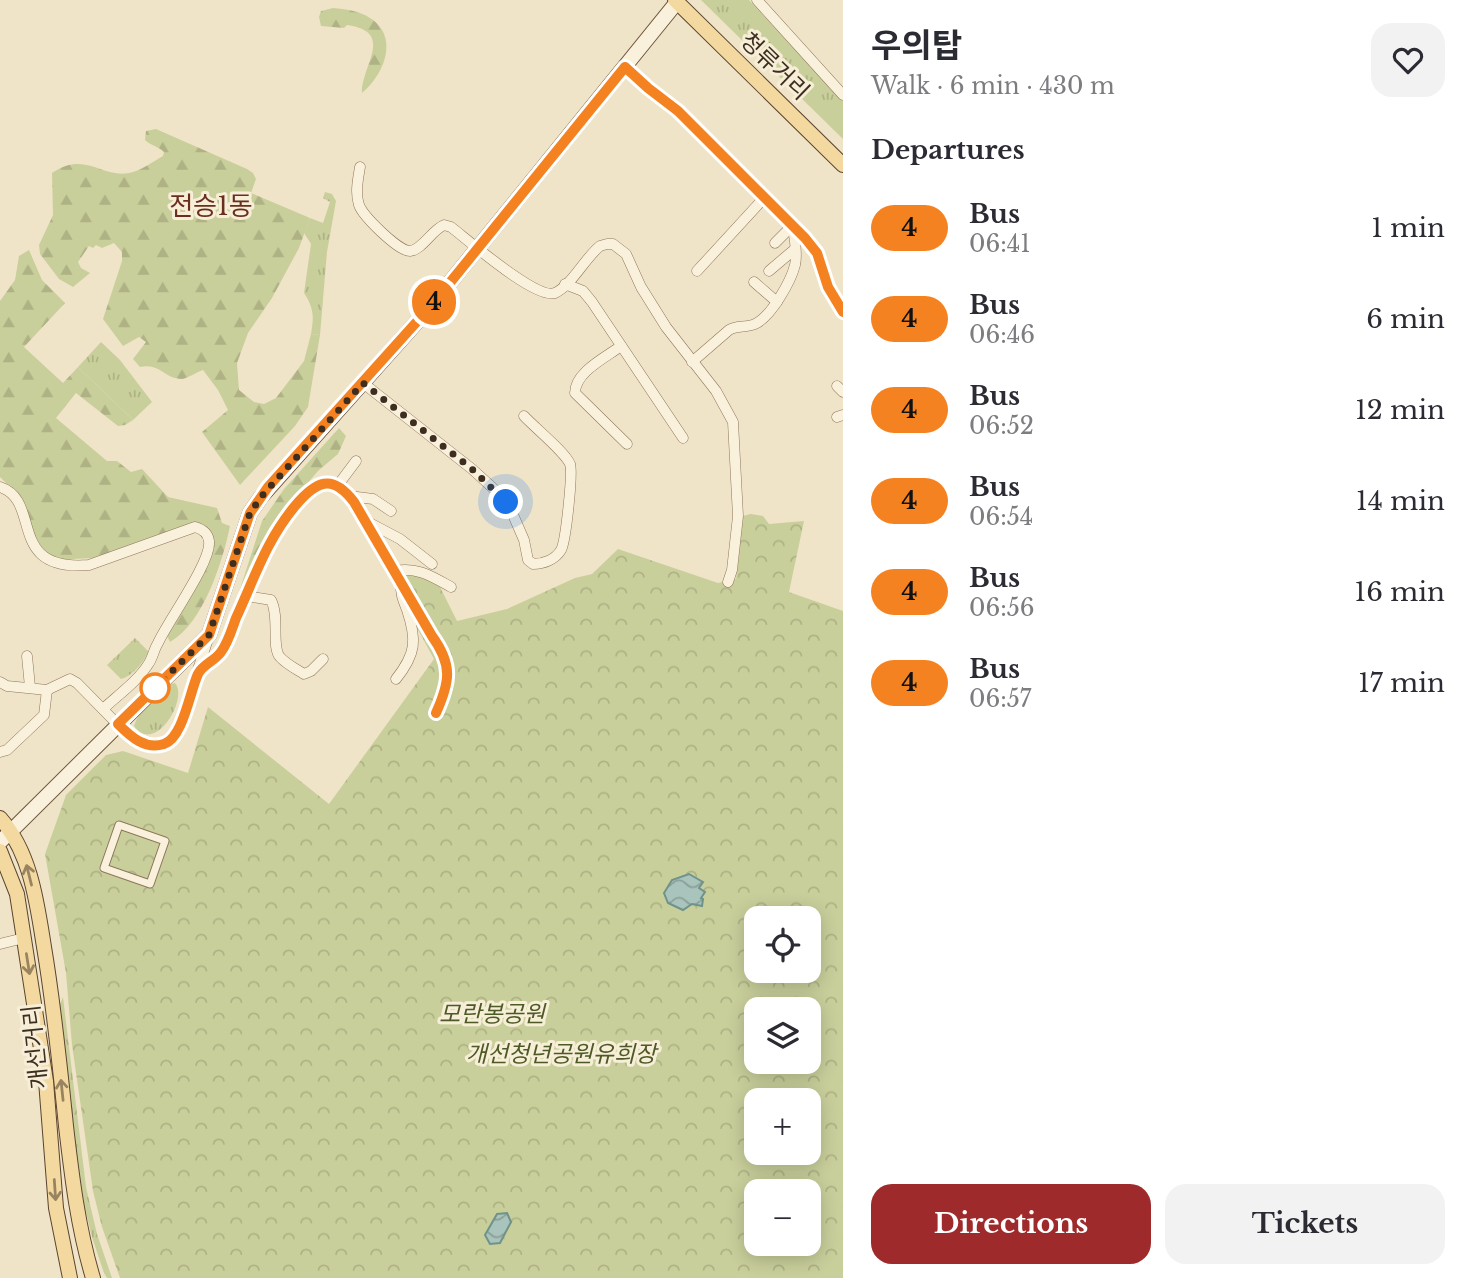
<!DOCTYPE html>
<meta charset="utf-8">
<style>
body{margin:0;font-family:"Libre Baskerville","Noto Sans KR",serif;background:#f2f2f3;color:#2b2b33;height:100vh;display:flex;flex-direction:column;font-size:26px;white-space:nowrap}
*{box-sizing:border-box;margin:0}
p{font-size:23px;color:#7c7c81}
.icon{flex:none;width:38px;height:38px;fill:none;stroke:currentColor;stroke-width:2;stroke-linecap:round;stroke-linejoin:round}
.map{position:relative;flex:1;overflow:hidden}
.drawer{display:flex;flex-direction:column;background:#fff;width:630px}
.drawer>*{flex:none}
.badge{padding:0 14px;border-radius:23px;font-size:24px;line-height:46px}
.controls{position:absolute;left:744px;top:906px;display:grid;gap:14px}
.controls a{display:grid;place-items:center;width:77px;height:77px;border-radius:14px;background:#fff;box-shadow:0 4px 18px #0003;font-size:35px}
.you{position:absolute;width:35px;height:35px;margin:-18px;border:5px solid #fff;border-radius:50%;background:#1a73e8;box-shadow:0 0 0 10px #1a73e833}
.map>.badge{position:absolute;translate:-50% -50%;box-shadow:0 0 0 4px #fff}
h2{padding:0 28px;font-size:26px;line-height:63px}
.round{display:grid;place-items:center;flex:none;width:74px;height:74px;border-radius:21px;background:#f2f2f3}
.head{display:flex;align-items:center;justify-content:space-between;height:119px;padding:0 28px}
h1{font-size:33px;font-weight:700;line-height:52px}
.cta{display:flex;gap:14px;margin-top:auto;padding:14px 28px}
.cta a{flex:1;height:80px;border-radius:21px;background:#9e2a2b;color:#fff;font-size:28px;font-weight:700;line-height:80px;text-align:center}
.cta a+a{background:#f2f2f3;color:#2b2b33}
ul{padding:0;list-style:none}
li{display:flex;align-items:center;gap:21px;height:91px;padding:0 28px}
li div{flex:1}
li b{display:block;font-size:26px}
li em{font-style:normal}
li .badge{min-width:77px;font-weight:700;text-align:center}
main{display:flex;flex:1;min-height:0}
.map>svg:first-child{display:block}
.grass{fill:url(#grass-tufts)}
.forest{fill:url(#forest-firs)}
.park{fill:url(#park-crowns);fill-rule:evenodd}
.water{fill:url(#water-waves);stroke:#6f938a;stroke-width:2}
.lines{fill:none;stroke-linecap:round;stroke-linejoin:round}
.pedestrian-casing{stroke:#8d765c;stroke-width:9}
.minor-casing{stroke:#8d765c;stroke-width:11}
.secondary-casing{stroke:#6f573f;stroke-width:16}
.primary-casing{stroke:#5b4430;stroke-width:16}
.pedestrian{stroke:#faf1dc;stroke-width:7}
.minor{stroke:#faf1dc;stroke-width:10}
.secondary{stroke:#faf1dc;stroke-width:14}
.primary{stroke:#f3d9a0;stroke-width:14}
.oneway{stroke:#988460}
.line-casing{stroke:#fff;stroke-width:16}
.line{stroke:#f58220;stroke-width:10}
.walk{stroke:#3d2e20;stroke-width:7;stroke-dasharray:0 12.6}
.stop-dot{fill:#fff;stroke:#f58220;stroke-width:3.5}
.labels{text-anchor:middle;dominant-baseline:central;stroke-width:6;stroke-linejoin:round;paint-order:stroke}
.street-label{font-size:23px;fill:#3d2e20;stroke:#f7eed8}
.park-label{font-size:23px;font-style:italic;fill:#4d5a26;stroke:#f7eed8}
.quarter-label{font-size:26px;fill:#6b2e1e;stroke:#f7eed8}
</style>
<main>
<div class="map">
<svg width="843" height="1278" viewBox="0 0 843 1278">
<defs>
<pattern id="grass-tufts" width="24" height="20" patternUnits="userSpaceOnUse" patternTransform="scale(1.75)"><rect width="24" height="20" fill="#c9cf9b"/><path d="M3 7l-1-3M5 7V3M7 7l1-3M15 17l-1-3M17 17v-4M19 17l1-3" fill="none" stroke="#aeb285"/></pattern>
<pattern id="forest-firs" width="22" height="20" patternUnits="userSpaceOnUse" patternTransform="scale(1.75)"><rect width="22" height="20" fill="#c9cf9b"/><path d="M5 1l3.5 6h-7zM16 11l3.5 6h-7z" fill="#aeb285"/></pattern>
<pattern id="park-crowns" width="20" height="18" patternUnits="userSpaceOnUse" patternTransform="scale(1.75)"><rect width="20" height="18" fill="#c9cf9b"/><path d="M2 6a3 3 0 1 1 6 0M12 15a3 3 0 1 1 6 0" fill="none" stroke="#aeb285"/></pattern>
<pattern id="water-waves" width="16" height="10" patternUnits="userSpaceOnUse" patternTransform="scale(1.75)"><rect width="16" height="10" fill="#a9c4bc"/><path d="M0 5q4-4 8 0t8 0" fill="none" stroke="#8ba098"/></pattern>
</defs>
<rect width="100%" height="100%" fill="#f0e4c8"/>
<!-- grass -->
<g class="grass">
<polygon points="701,0 749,0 843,101 843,139"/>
<path d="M325 192 332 194 336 201 327 252 320 335 311 334C314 317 314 308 304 293L311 244 304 233 310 218 323 223 330 202 323 198Z"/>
<polygon points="101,342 120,360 152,402 133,420 78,367"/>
<path d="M135 638 149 652C143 662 133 676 121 679L107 665Z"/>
<path d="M175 683C189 698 155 756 134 726 138 712 160 686 175 683Z"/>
<polygon points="63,997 86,1187 97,1234 112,1278 107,1278 104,1273 92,1237 80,1189 58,1009"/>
</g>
<!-- forest -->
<g class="forest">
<path d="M333 8C345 9 360 11 370 18 400 37 384 75 362 93 361 66 396 32 347 25L344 28 321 26 319 17 321 11Z"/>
<path d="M156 129 247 169 253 173 256 179 251 193 310 218 299 248 272 298 248 333 237 363 239 390 254 402 264 404 276 398 304 361 311 334 320 335 308 407 295 426 240 485 202 432 228 410 218 390 203 370C197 372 188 378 182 379 164 379 161 363 140 367L133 359 146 342 139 337 123 346 103 319 122 261V252L114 243 102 248 96 245 93 248 89 246 78 262 81 268 90 273 73 287 59 279 40 254 39 245 53 215 52 173C86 149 104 181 133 172 143 169 154 161 163 156L164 152C158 146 151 146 145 140L146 131Z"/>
<path d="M29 250 42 280 65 303 24 347 63 383 78 367 133 420 125 425 118 426 76 393 56 418 107 461H117L131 472 142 469 168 497 217 508 222 523 230 526C223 561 203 624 170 642L167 636 210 561 213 542 203 525 93 558 54 560 39 547 14 491 0 477V301L15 280 19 256Z"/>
<polygon points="339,428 346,436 338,454 318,471 270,527 263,540 243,588 239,592 262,521 284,489"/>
</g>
<!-- park -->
<path class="park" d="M751 514 763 516 769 524 804 521 789 592 843 611V1278H120L102 1227 93 1191 72 1045 66 973 45 854 66 795 106 755 123 751 188 773 208 707 329 804 434 659 393 584 411 574 437 581 457 621 507 609 575 578 592 574 618 549 718 583 736 579 743 516ZM756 919H808V971H756ZM756 1010H808V1062H756ZM756 1101H808V1153H756ZM756 1192H808V1244H756Z"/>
<!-- water -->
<g class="water">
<polygon points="689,874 703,882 699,888 705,892 701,898 703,899 702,906 692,904 683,910 668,903 664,893 672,880"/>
<polygon points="507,1213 511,1222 500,1243 490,1244 485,1235 497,1214"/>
</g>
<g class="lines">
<defs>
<polygon id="pedestrian" points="119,825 165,841 150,884 104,868"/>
<g id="minor">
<polyline points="757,0 843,95"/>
<polyline points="625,67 648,88 678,111 805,238 817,253 828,287 843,312"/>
<path d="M360 167C358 179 355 193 359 205 363 216 398 251 410 251 422 250 432 230 444 225L451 227C468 240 536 300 555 293 571 286 585 258 600 246L607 244H613L626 254 641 287 666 327 716 391 733 422 738 516 732 570 728 582"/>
<polyline points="775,243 793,225"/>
<polyline points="697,271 765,197"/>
<polyline points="769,271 795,249"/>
<polyline points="754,282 777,302"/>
<polyline points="565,284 583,291 592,302 683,438"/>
<path d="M621 346C605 358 575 372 575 393L627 444"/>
<path d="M692 362 729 330C737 325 746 328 755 324 771 317 791 281 795 265 798 253 794 238 793 226"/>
<path d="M363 383 472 469 494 489 506 502 514 517 524 540 528 560 533 564C543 564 555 560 561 550 566 541 573 472 570 464 565 452 534 427 524 416"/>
<polyline points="837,386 843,392"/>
<polyline points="837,417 843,415"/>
<polyline points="338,485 356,461"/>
<path d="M0 487C43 501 5 572 89 565L195 527C202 529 208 533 209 541 212 561 168 621 158 643 154 649 153 657 149 663 138 681 118 695 103 709"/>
<polyline points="349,496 373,499 391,511"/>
<polyline points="366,521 400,539 432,564"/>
<path d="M395 571C418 567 431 576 451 587"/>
<path d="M246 596 271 600C280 617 271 647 280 657 286 664 296 669 304 674L311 671 323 659"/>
<polyline points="27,656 30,687"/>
<path d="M199 671C207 665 218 658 222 649 239 618 288 461 339 486 346 489 350 496 354 502L432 636C452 664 450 683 436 713"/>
<path d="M396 679C416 654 417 640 407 610 403 600 400 593 401 582"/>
<path d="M0 682 7 686 47 690 70 679 77 683 131 738C150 749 162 748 177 733L208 639"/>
<polyline points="0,752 7,750 44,715 47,690"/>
<polyline points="0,944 24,938"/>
</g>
<polyline id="secondary" points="0,842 209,635 250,513 261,497 431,306 677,2"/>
<g id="primary">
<polyline points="675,0 843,165"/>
<path d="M0 818C31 853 37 903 44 947 54 1006 60 1067 66 1126 72 1178 78 1228 93 1278"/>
<polyline points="0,851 17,894 46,1081 56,1208 70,1278"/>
</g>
</defs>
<!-- pedestrian casing -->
<use href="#pedestrian" class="pedestrian-casing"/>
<!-- minor casing -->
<use href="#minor" class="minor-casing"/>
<!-- secondary casing -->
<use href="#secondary" class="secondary-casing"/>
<!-- primary casing -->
<use href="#primary" class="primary-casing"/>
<!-- pedestrian -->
<use href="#pedestrian" class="pedestrian"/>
<!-- minor -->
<use href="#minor" class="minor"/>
<!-- secondary -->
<use href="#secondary" class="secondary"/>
<!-- primary -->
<use href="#primary" class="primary"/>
</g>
<!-- one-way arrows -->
<defs><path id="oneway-shaft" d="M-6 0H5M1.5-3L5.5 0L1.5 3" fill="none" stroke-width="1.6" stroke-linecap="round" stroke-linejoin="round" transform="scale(1.75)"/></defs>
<g class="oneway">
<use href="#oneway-shaft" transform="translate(29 875) rotate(-104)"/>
<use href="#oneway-shaft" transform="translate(28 964) rotate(81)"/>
<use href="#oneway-shaft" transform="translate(62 1090) rotate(-96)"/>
<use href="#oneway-shaft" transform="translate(55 1190) rotate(86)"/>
</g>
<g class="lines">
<defs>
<path id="line" d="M436 713C450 682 453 665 432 636L354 502C332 473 316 481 295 506 266 541 255 577 236 618 232 629 228 643 221 652 215 661 203 664 198 674 190 691 183 738 164 744 145 750 131 737 118 724L209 635 250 513 268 487 431 306 625 67 648 88 678 111 805 238 817 253 828 287 843 312"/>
</defs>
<!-- line casing -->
<use href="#line" class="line-casing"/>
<!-- line -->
<use href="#line" class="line"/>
<!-- walk -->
<polyline class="walk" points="155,688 209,635 250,513 261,497 363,383 472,469 506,502"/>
</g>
<!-- markers -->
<circle class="stop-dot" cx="155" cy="688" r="14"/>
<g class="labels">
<!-- street labels -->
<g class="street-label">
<text transform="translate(775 66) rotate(44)">청류거리</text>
<text transform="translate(35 1047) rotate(-96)">개선거리</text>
</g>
<!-- park labels -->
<g class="park-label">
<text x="492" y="1014">모란봉공원</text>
<text x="561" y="1054">개선청년공원유희장</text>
</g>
<!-- quarter labels -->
<g class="quarter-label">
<text x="211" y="206">전승1동</text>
</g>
</g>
</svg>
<div class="controls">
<a><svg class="icon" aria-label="locate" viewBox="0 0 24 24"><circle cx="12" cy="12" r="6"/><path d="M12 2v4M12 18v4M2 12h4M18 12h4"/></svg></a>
<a><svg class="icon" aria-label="layers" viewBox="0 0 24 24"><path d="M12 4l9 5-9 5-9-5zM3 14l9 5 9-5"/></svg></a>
<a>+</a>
<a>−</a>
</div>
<div class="you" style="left:506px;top:502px"></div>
<b class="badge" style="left:434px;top:302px;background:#f58220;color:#111">4</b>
</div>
<section class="drawer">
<div class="head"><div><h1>우의탑</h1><p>Walk · 6 min · 430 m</p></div><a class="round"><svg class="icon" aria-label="heart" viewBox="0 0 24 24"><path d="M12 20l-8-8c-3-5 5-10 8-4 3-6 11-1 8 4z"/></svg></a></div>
<h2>Departures</h2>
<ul>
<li><span class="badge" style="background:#f58220;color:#111">4</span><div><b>Bus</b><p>06:41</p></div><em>1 min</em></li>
<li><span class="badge" style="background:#f58220;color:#111">4</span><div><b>Bus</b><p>06:46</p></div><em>6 min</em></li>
<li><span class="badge" style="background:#f58220;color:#111">4</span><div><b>Bus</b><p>06:52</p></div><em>12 min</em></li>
<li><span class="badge" style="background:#f58220;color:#111">4</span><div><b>Bus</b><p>06:54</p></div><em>14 min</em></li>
<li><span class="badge" style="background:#f58220;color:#111">4</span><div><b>Bus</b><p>06:56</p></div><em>16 min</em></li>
<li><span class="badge" style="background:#f58220;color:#111">4</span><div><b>Bus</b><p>06:57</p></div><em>17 min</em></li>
</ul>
<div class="cta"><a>Directions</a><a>Tickets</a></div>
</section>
</main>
